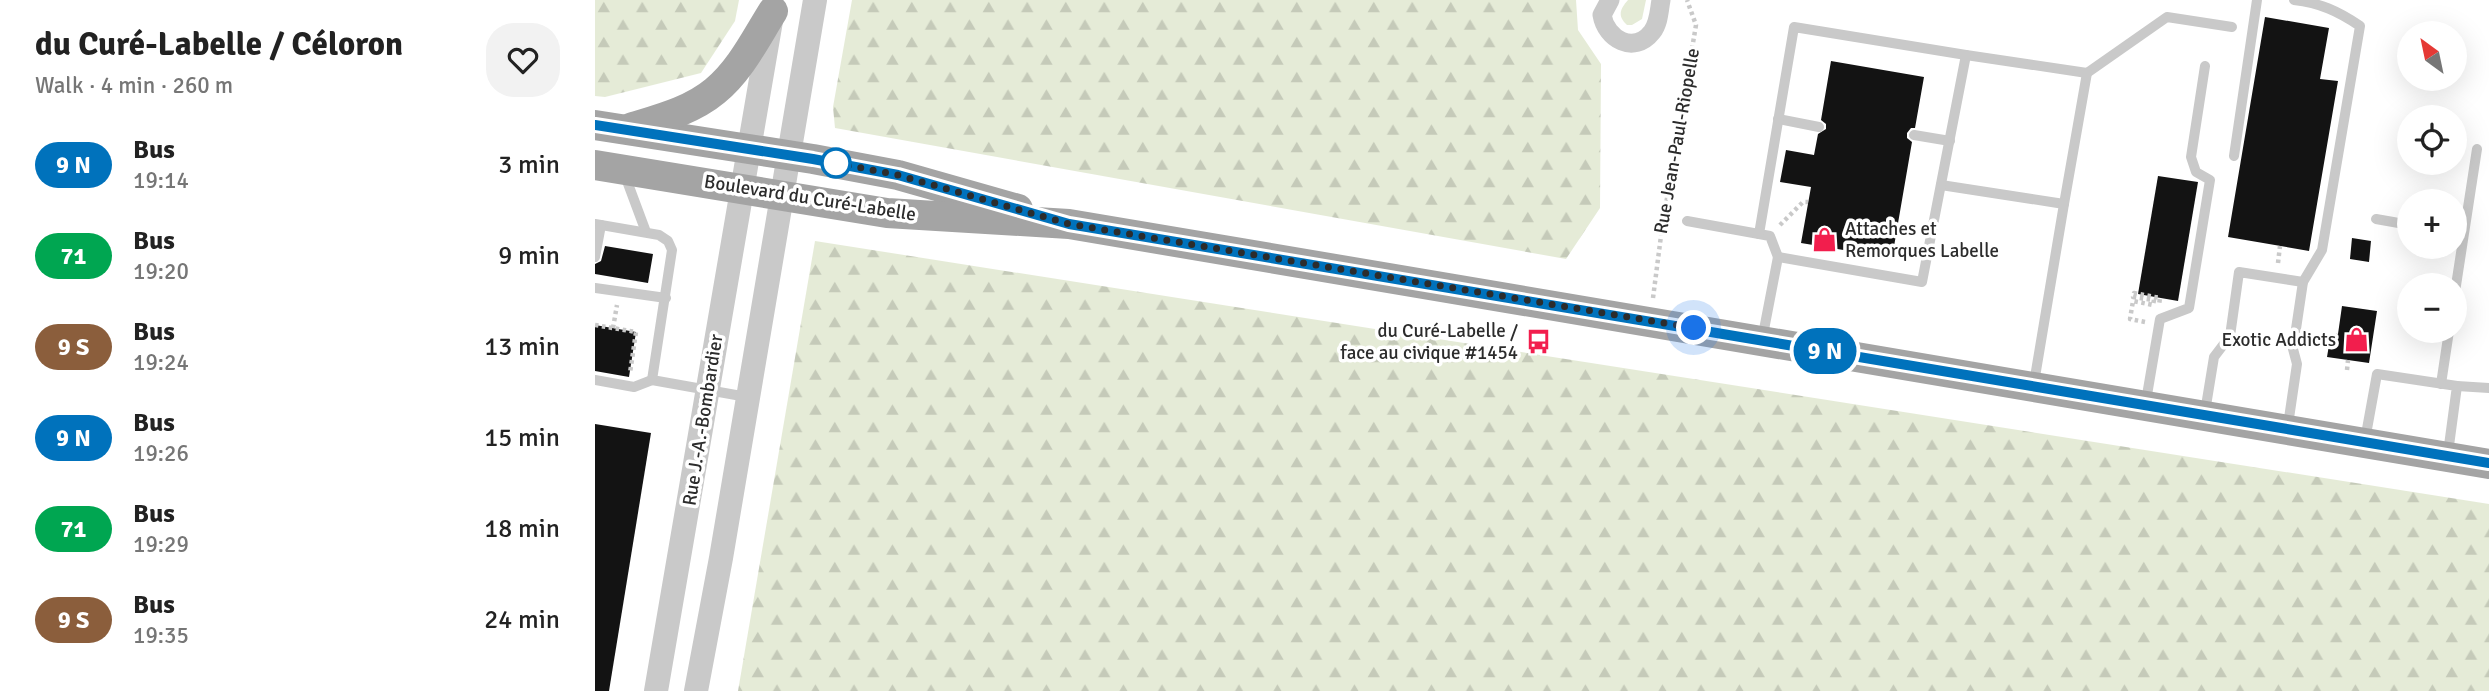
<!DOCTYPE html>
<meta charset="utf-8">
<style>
body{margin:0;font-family:Signika,sans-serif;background:#f2f2f2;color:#222;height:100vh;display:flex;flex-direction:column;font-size:26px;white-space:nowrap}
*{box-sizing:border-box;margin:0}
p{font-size:23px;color:#767676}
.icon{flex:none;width:38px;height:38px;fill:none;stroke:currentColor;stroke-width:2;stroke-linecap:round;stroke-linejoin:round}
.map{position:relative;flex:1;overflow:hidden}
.side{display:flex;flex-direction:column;background:#fff;width:595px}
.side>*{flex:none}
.badge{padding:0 14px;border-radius:23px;font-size:24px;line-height:46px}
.needle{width:46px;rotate:327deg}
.buttons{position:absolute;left:1802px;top:21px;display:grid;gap:14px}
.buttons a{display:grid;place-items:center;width:70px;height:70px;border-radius:50%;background:#fff;box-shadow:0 7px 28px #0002;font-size:35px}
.you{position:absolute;width:35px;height:35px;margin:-18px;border:5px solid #fff;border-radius:50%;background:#1a73e8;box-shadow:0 0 0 10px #1a73e833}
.map>.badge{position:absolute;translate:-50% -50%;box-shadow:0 0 0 4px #fff}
.round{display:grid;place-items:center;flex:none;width:74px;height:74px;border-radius:28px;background:#f2f2f2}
.overview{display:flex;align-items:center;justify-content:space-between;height:119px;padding:0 35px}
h1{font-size:33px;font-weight:700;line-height:52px}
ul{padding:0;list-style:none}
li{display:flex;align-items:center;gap:21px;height:91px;padding:0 35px}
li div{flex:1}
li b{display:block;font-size:26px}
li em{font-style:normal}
li .badge{min-width:77px;font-weight:700;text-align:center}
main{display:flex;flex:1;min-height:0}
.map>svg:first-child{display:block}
.green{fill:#e5ebd7}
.forest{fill:url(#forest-firs)}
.building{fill:#131313}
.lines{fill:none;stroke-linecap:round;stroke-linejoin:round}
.path{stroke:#c9c9c9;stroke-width:4.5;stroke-dasharray:3.5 3.5;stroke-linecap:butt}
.service{stroke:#c9c9c9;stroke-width:10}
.minor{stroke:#c9c9c9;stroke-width:19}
.tertiary{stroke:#c9c9c9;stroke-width:24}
.primary{stroke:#a4a4a4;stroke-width:30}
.line-casing{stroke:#fff;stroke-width:16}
.line{stroke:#0072bc;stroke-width:10}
.walk{stroke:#2c2c2c;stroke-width:7;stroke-dasharray:0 12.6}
.stop-dot{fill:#fff;stroke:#0072bc;stroke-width:3.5}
.labels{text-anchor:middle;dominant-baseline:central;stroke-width:7;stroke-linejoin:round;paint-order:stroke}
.street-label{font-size:19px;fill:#2c2c2c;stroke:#fff}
.poi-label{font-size:19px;fill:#2c2c2c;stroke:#fff;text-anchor:end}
</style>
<main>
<section class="side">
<div class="overview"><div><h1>du Curé-Labelle / Céloron</h1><p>Walk · 4 min · 260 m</p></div><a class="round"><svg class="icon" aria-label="heart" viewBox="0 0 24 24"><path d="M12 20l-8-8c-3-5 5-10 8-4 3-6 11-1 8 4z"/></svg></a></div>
<ul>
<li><span class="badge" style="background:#0072bc;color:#fff">9 N</span><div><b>Bus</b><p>19:14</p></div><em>3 min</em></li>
<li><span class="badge" style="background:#00a651;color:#fff">71</span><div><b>Bus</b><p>19:20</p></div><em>9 min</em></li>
<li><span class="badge" style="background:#8b5e3c;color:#fff">9 S</span><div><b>Bus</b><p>19:24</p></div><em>13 min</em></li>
<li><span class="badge" style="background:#0072bc;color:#fff">9 N</span><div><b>Bus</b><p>19:26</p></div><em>15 min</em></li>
<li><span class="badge" style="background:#00a651;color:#fff">71</span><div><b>Bus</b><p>19:29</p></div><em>18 min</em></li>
<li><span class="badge" style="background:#8b5e3c;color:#fff">9 S</span><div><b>Bus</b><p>19:35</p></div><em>24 min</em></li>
</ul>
</section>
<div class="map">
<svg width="1894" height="691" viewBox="0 0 1894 691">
<defs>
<pattern id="forest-firs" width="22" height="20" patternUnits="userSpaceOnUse" patternTransform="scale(1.75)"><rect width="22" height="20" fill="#e5ebd7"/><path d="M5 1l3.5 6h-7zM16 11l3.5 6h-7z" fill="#c5cab9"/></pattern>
</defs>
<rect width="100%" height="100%" fill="#fff"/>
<!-- green -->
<path class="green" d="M1033 0H1051L1047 19 1037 25H1032C1022 16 1025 9 1033 0Z"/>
<!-- forest -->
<g class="forest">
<polygon points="0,0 144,0 140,21 106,73 10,97 0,96"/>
<polygon points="257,0 981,0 983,30 1006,64 1005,208 971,259 240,128 238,107"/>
<polygon points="220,241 1894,504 1894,691 143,691"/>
</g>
<!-- building -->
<g class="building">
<polygon points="1670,17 1734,28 1725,79 1743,81 1714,251 1633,237"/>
<polygon points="1236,61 1329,77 1320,128 1316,128 1312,133 1312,138 1317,142 1297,258 1206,243 1216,187 1185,182 1191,150 1219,155 1223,134 1231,129 1231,124 1226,120"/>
<polygon points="1563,176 1603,182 1583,301 1543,294"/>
<polygon points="1757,238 1776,241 1774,262 1755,259"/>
<polygon points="10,246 58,254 53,283 0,274 0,264 6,261"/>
<polygon points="1747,306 1782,311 1774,363 1732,357 1736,333 1743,334"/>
<polygon points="0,325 41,332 34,377 0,371"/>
<polygon points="0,424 56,433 14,691 0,691"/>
</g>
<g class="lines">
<!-- path -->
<g class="path">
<polyline points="1185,225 1208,202 1213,202"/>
<polyline points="1683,263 1685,246"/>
<polyline points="1058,298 1067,228 1101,25 1092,0"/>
<polyline points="1550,322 1535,319 1538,301 1558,305 1559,300 1538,297 1539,293 1565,298 1564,305"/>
<polyline points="0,325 41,332 35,373"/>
<polyline points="18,328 22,305"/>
<polyline points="1752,370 1753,360"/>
</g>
<!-- service -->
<g class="service">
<path d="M1699 0C1725 3 1743 11 1765 26L1727 250 1708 282"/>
<polyline points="1492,73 1572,17 1637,27"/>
<polyline points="1183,119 1224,127"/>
<polyline points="1319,135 1355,141"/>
<polyline points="1639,156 1662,0"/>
<polyline points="29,173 51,232"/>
<polyline points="1346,185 1469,204 1492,73 1371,55"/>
<polyline points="1781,219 1815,225"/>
<polyline points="1092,221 1175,236 1183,257"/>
<polyline points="0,224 64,235 73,241 77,250 57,380 152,397"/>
<polyline points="1164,234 1199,27 1371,55 1327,282 1183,257 1167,340"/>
<polyline points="0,257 6,225"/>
<polyline points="0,288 71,298"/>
<polyline points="1860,292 1882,149"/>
<polyline points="0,380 39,387 57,380"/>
<polyline points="1439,383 1469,204"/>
<polyline points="1846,384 1854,331"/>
<polyline points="1862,386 1894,388"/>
<polyline points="1551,401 1565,319 1594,308 1615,180 1601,172 1596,157 1610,66"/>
<polyline points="1610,412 1619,357 1635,336 1644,272 1708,282 1698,349 1702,364 1693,425"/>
<polyline points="1770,440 1782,374 1862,386 1853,453"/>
</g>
<!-- minor -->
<path class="minor" d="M1015 0 1007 15C1011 39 1039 55 1057 32 1064 23 1064 11 1066 0"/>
<!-- tertiary -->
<g class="tertiary">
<polyline points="61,691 176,21"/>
<polyline points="101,691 126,558 220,0"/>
</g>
<!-- primary -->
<g class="primary">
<polyline points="0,125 218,159 303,175 423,209"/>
<path d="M35 128C64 119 96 111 120 91 145 71 161 38 178 11"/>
<polyline points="0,165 292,213 474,224 1894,464"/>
</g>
</g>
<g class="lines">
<defs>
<polyline id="line" points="0,125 218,159 303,175 474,224 1894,463"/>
</defs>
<!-- line casing -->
<use href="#line" class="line-casing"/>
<!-- line -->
<use href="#line" class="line"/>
<!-- walk -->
<polyline class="walk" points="241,163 303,175 474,224 1099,328"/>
</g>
<!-- icons -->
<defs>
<symbol id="shop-bare" viewBox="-9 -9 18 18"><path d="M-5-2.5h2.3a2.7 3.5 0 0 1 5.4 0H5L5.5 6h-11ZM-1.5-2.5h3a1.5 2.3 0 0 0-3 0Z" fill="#f21e4d" stroke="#fff" stroke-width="2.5" paint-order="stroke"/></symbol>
<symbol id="bus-bare" viewBox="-9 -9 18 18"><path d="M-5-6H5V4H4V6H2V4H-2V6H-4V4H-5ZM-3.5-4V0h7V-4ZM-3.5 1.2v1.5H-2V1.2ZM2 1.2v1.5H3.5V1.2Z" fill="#f21e4d" stroke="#fff" stroke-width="2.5" paint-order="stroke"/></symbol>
</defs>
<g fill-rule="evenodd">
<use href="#shop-bare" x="1212" y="222" width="35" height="35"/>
<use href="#shop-bare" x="1744" y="322" width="35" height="35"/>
<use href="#bus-bare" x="926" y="324" width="35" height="35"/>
</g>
<!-- markers -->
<circle class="stop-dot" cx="241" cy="163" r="14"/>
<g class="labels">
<!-- street labels -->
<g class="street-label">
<text transform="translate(1082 141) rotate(-80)">Rue Jean-Paul-Riopelle</text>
<text transform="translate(215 198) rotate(9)">Boulevard du Curé-Labelle</text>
<text transform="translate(108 420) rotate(-81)">Rue J.-A.-Bombardier</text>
</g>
<!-- poi labels -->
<g class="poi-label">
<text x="1250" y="229" text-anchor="start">Attaches et<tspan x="1250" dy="22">Remorques Labelle</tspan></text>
<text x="923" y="331">du Curé-Labelle /<tspan x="923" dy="22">face au civique #1454</tspan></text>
<text x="1741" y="340">Exotic Addicts</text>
</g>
</g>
</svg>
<div class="buttons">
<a><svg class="needle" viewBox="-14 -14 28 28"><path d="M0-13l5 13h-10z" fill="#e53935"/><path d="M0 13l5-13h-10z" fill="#767676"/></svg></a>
<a><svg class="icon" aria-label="locate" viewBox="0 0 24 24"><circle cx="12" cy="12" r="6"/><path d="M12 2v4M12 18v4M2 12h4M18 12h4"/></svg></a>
<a>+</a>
<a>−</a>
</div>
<div class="you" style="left:1099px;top:328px"></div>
<b class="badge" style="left:1230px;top:351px;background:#0072bc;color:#fff">9 N</b>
</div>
</main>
